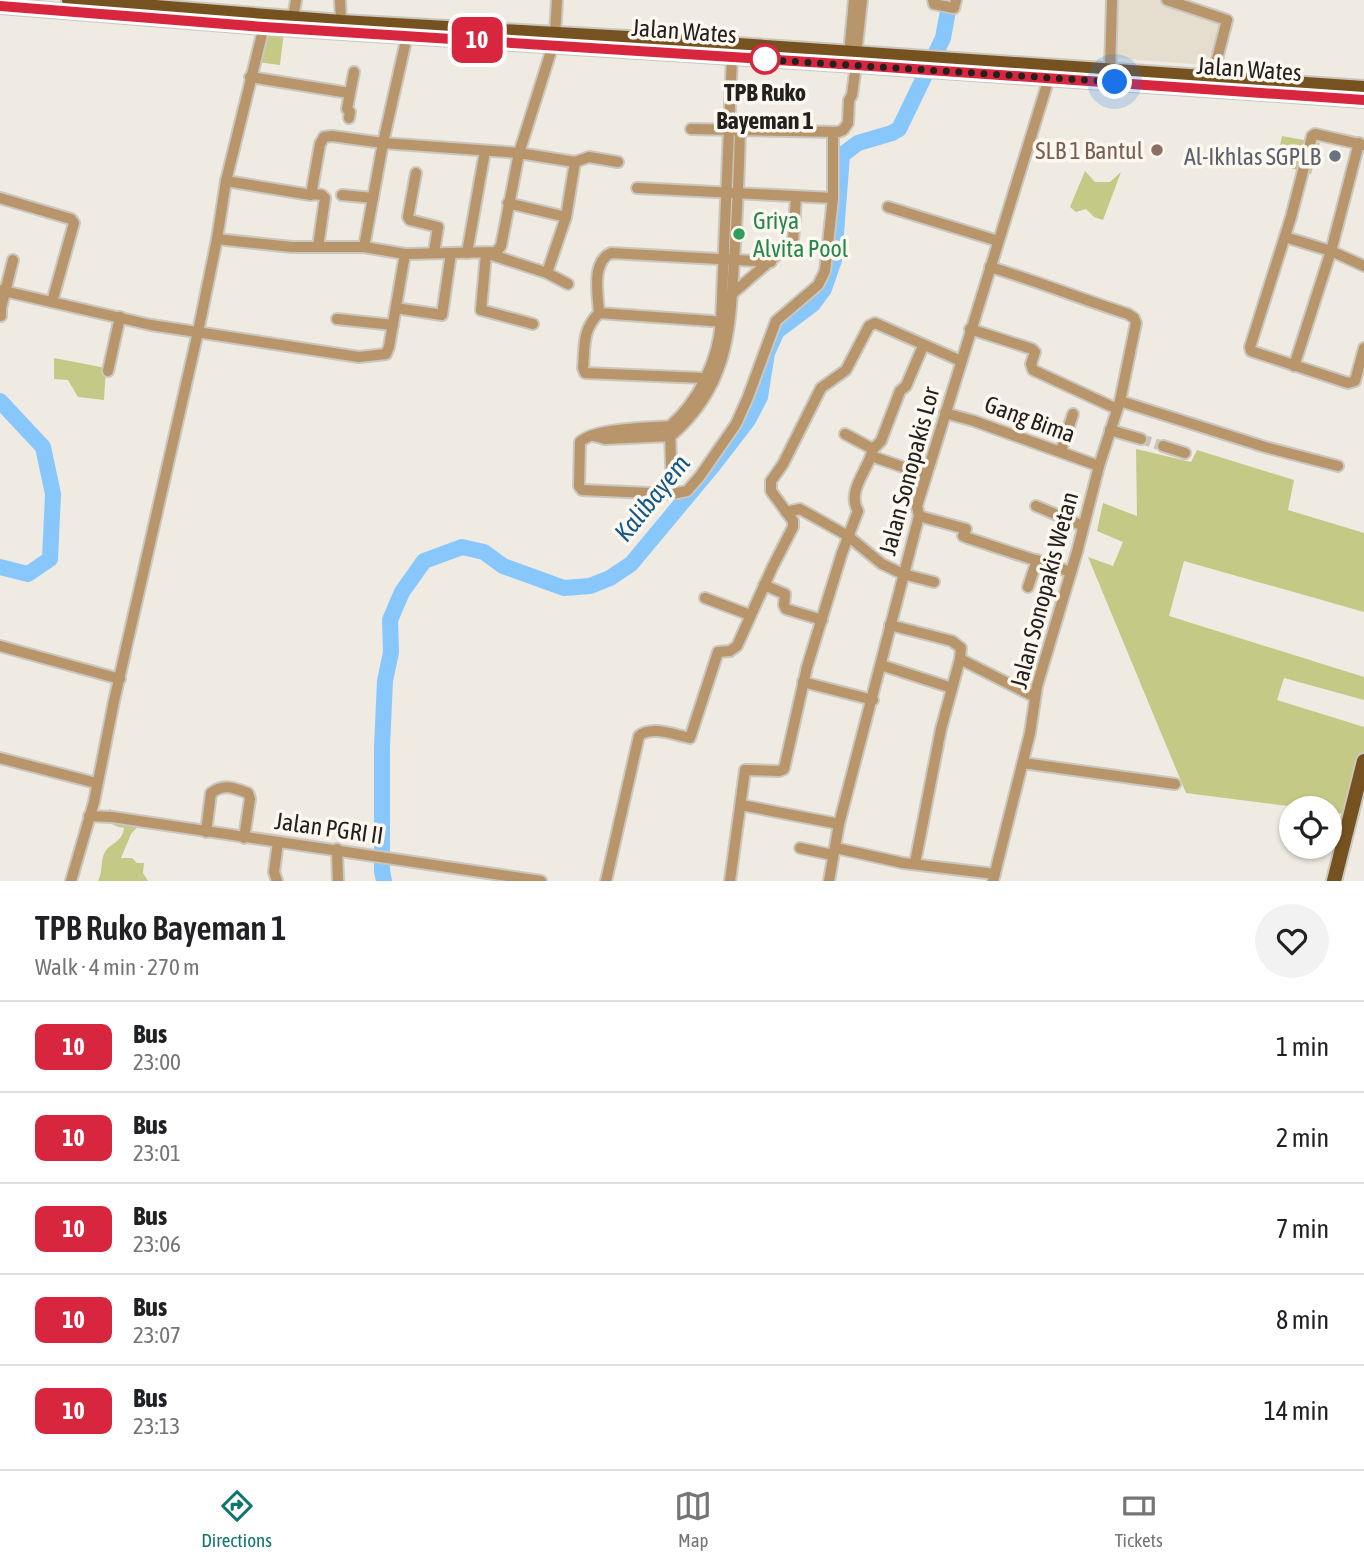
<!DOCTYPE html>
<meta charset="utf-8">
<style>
body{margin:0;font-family:"Asap Condensed",sans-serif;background:#f2f2f2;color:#202124;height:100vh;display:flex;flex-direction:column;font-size:26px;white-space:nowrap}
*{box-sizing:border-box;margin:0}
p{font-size:23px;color:#757577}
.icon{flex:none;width:38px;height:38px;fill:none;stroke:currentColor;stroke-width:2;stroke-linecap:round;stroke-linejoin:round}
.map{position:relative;height:881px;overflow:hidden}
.panel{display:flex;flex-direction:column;background:#fff;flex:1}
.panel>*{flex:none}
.badge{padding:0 14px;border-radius:10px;font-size:24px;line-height:46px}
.buttons{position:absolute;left:1279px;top:796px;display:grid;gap:14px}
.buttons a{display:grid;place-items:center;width:63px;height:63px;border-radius:50%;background:#fff;box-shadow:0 2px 5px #0004;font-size:35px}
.you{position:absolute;width:35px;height:35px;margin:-18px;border:5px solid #fff;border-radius:50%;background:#1a73e8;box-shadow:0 0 0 10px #1a73e833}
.map>.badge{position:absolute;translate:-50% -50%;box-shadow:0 0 0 4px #fff}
.round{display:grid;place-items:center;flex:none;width:74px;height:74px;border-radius:37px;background:#f2f2f2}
.summary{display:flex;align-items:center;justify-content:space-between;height:119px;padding:0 35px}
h1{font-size:33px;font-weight:600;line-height:52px}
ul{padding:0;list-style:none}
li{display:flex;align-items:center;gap:21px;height:91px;padding:0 35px;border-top:2px solid #e0e0e0}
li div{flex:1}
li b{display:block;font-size:26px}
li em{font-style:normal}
li .badge{min-width:77px;font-weight:700;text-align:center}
.menu{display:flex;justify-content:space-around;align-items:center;height:98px;border-top:2px solid #e0e0e0;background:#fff;font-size:19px;color:#757577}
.menu a{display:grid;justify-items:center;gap:4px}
.menu .current{color:#0f766e}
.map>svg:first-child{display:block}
.built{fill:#e5dece}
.green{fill:#c4c986}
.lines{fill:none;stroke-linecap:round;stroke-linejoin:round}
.river{stroke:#88c7fc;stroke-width:16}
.minor-tunnel{stroke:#c6c3bb;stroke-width:10;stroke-dasharray:10 5;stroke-linecap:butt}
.minor-casing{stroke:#cac7bf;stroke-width:14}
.major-casing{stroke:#cac7bf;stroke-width:18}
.minor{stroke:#b8956a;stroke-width:10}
.major{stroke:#775221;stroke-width:14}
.line-casing{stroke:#fff;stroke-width:16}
.line{stroke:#d7263d;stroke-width:10}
.walk{stroke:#23211e;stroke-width:7;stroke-dasharray:0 12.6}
.stop-dot{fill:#fff;stroke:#d7263d;stroke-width:3.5}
.education-dot{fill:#8d6e63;stroke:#fcf8ef;stroke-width:2.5}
.worship-dot{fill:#6b7280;stroke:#fcf8ef;stroke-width:2.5}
.leisure-dot{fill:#2e9e5b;stroke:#fcf8ef;stroke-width:2.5}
.labels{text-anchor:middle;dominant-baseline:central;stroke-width:7;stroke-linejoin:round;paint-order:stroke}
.street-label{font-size:24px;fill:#23211e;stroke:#fcf8ef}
.stop-label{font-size:24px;font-weight:bold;fill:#23211e;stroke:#fcf8ef}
.education-label{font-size:24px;fill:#785e54;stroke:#fcf8ef;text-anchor:end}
.worship-label{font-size:24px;fill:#5b616d;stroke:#fcf8ef;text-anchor:end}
.leisure-label{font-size:24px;fill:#27864d;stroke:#fcf8ef;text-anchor:start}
.water-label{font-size:26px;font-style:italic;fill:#115889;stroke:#fcf8ef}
</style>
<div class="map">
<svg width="1364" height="881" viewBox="0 0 1364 881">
<rect width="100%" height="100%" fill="#efebe2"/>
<!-- built -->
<polygon class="built" points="1114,0 1162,0 1224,20 1224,26 1206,65 1114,58"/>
<!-- green -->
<g class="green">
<polygon points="267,30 284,31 280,65 257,62"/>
<polygon points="1282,136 1320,143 1311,174 1276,164"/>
<polygon points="1085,171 1095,182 1110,182 1121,172 1103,220 1094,217 1086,209 1076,212 1070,207"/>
<polygon points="54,358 106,368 104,400 78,397 68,380 54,379"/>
<polygon points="1136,449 1191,462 1197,450 1294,480 1288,510 1364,533 1364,612 1184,561 1169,616 1364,677 1364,700 1284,678 1277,700 1364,727 1364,759 1345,814 1330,812 1330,808 1304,808 1186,793 1088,557 1113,566 1123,542 1097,531 1103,503 1137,516"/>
<path d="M109 809 131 816 140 824 131 834 121 858H132L137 863H144L143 873 148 881H98C104 870 99 858 107 849 114 842 123 840 124 828 112 826 107 823 109 809Z"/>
</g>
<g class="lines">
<!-- river -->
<g class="river">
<polyline points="0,401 43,447 53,494 50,559 28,574 0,567"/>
<polyline points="384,881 382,871 382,747 385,681 391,652 390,620 402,592 424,561 462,547 484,552 503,566 564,588 590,586 610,578 631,564 711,468 748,420 760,397 767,353 777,331 813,304 824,289 834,260 842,155 858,143 892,133 899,129 943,38 950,0"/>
</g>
<!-- minor-tunnel -->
<polyline class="minor-tunnel" points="1141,439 1163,446"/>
<defs>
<g id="minor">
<polyline points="340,0 341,22"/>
<polyline points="933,0 934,4 954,8 956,0"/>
<polyline points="1167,0 1227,20 1212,79"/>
<polyline points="293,18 296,0"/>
<polyline points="555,34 557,0"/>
<polyline points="849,54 854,0"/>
<polyline points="856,55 862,0"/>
<path d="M732 57 721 322C718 360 699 401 670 426 648 428 595 428 580 442L579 486 582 490 672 494 687 491 700 476 736 424 748 397 776 321 818 285 825 271 833 198"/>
<polyline points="1110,71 1112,0"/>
<polyline points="250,77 349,93"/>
<polyline points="349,118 350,112 347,109 354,72"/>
<polyline points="691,129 838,132 843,130 848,123 849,100 852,95 856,65"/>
<polyline points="1364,145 1315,134 1312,136 1291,217 1250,347 1251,351 1348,383 1355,381 1364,348"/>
<polyline points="416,173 408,217 410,220 438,227 434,252"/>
<polyline points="226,181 311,195 320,144 324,137 332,136 383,143 519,153 575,162 589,157 618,162"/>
<polyline points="637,188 833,198 833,133"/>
<polyline points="312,194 322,195 325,198 318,247"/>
<polyline points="342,195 373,198"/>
<polyline points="0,198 71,219 74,223 52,302"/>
<polyline points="508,203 566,217"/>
<polyline points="888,207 998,241"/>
<polyline points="1285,237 1331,251 1364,266"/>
<polyline points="217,239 292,247 364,247 405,254 496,252 501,246 519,153 553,45"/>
<polyline points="364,247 383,143 407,36"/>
<polyline points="467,253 485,151"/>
<polyline points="486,254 481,310 533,324"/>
<polyline points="489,254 547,273 568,284"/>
<path d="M990 267C1037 281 1081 299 1128 314L1134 318 1136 323 1120 401 1099 466 1077 552 1037 686 1030 733 993 881"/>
<polyline points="547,273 566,217 575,162"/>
<polyline points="0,290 151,325 359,357 386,354 389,347 405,254"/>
<polyline points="732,294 793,241 796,197"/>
<polyline points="396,308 442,315 451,253"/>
<polyline points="599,313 725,322"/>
<polyline points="1,316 1,308 13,260"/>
<polyline points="337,319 393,325"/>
<polyline points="970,329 1032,349 1035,352 1031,364 1033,370 1117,409"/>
<polyline points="1294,366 1331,251 1359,143"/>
<polyline points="108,371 120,317"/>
<path d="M713 382 704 378 585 373 583 368C585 346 582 330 599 313 598 295 591 262 611 253L771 262"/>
<polyline points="1120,401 1265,447 1338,466"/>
<polyline points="945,413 974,421 1099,466"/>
<polyline points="1110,430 1141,439"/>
<polyline points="670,431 672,494"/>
<path d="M594 436 605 439 671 436C729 385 730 331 734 260 737 216 739 173 740 130L730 118"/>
<polyline points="1163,446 1185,453"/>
<polyline points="873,449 881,441 900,391 906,386 923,346"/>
<polyline points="1061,451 1073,414"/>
<polyline points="871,456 926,475"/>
<polyline points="1036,506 1083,526"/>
<polyline points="786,512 800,509 848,536 882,564 903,574 934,582"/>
<polyline points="919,516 966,529 963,536 968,538 1071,572"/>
<polyline points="764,585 785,594 784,605 786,609 822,620"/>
<polyline points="1028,587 1037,560"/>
<polyline points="705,598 750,615"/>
<polyline points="890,625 952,641 961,648 960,659 941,729 915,863"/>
<polyline points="0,646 120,679"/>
<polyline points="960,659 1035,697"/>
<polyline points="881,665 952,688"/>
<polyline points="803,682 873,700"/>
<polyline points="0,758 96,783"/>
<polyline points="1023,763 1175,784"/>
<polyline points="741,805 839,824"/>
<polyline points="89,816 112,817 541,881"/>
<path d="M206 832 211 793C224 783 234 788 248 793L250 799 244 838"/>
<polyline points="800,848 833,855"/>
<polyline points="836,848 903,863 995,874"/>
<polyline points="337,849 338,881"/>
<polyline points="71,881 94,802 114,701 198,332 217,239 226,181 265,22"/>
<polyline points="277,881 274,872 278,842"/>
<path d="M606 881 639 736C651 725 675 735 690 738L718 652 730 651 737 646 773 566 793 527V521L771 491V481L783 464 821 388 846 370 869 326 875 323 961 361"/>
<path d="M730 881 745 770 779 771 784 769 807 667 842 553 858 511C846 491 869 469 873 449L845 434"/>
<polyline points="829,881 839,824 919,516 917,506 1049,78"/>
</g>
<g id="major">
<polyline points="69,0 341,22 664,40 1364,88"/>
<polyline points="0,6 264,27 856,65 1364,100"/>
<polyline points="1334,881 1364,761"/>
</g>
</defs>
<!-- minor casing -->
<use href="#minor" class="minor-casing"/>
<!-- major casing -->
<use href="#major" class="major-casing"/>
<!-- minor -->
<use href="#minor" class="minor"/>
<!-- major -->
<use href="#major" class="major"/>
</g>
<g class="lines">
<defs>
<polyline id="line" points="0,6 264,27 856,65 1364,100"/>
</defs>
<!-- line casing -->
<use href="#line" class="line-casing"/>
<!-- line -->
<use href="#line" class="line"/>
<!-- walk -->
<polyline class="walk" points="765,59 755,59 1115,82"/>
</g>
<!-- markers -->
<circle class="stop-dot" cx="765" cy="59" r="14"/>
<circle class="education-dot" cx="1157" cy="150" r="7"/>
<circle class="worship-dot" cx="1335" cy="156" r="7"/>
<circle class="leisure-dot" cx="739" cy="234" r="7"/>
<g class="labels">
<!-- street labels -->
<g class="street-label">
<text transform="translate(684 31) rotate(4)">Jalan Wates</text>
<text transform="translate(1249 69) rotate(4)">Jalan Wates</text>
<text transform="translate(1030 419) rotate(20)">Gang Bima</text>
<text transform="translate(909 471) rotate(-75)">Jalan Sonopakis Lor</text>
<text transform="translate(1044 590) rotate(-75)">Jalan Sonopakis Wetan</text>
<text transform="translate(329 828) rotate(8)">Jalan PGRI II</text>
</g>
<!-- stop labels -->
<g class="stop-label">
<text x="765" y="92">TPB Ruko<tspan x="765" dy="28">Bayeman 1</tspan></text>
</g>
<!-- education labels -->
<g class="education-label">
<text x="1143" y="150">SLB 1 Bantul</text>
</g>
<!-- worship labels -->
<g class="worship-label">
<text x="1321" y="156">Al-Ikhlas SGPLB</text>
</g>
<!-- leisure labels -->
<g class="leisure-label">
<text x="753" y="220">Griya<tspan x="753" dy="28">Alvita Pool</tspan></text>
</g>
<!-- water labels -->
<g class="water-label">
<text transform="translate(652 498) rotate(-51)">Kalibayem</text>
</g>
</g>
</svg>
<div class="buttons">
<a><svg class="icon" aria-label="locate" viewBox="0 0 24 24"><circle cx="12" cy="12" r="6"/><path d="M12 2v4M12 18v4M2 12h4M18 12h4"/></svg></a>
</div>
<div class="you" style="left:1115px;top:82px"></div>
<b class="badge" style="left:477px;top:40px;background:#d7263d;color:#fff">10</b>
</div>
<section class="panel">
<div class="summary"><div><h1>TPB Ruko Bayeman 1</h1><p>Walk · 4 min · 270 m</p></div><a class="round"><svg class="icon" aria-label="heart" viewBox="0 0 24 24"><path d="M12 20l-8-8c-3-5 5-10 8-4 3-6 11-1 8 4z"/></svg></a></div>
<ul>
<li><span class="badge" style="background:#d7263d;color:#fff">10</span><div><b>Bus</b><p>23:00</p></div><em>1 min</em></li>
<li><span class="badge" style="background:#d7263d;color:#fff">10</span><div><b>Bus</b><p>23:01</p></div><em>2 min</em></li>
<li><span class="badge" style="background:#d7263d;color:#fff">10</span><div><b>Bus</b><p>23:06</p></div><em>7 min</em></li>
<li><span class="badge" style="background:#d7263d;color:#fff">10</span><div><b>Bus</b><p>23:07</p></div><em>8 min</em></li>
<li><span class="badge" style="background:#d7263d;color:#fff">10</span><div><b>Bus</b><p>23:13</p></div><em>14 min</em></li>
</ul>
</section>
<nav class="menu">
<a class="current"><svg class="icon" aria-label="directions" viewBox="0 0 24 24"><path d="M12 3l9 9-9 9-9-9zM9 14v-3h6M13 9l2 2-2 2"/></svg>Directions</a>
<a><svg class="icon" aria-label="map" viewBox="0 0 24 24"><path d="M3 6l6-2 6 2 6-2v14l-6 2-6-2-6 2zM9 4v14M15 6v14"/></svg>Map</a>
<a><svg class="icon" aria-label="tickets" viewBox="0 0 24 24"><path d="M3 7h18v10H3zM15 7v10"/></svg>Tickets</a>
</nav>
